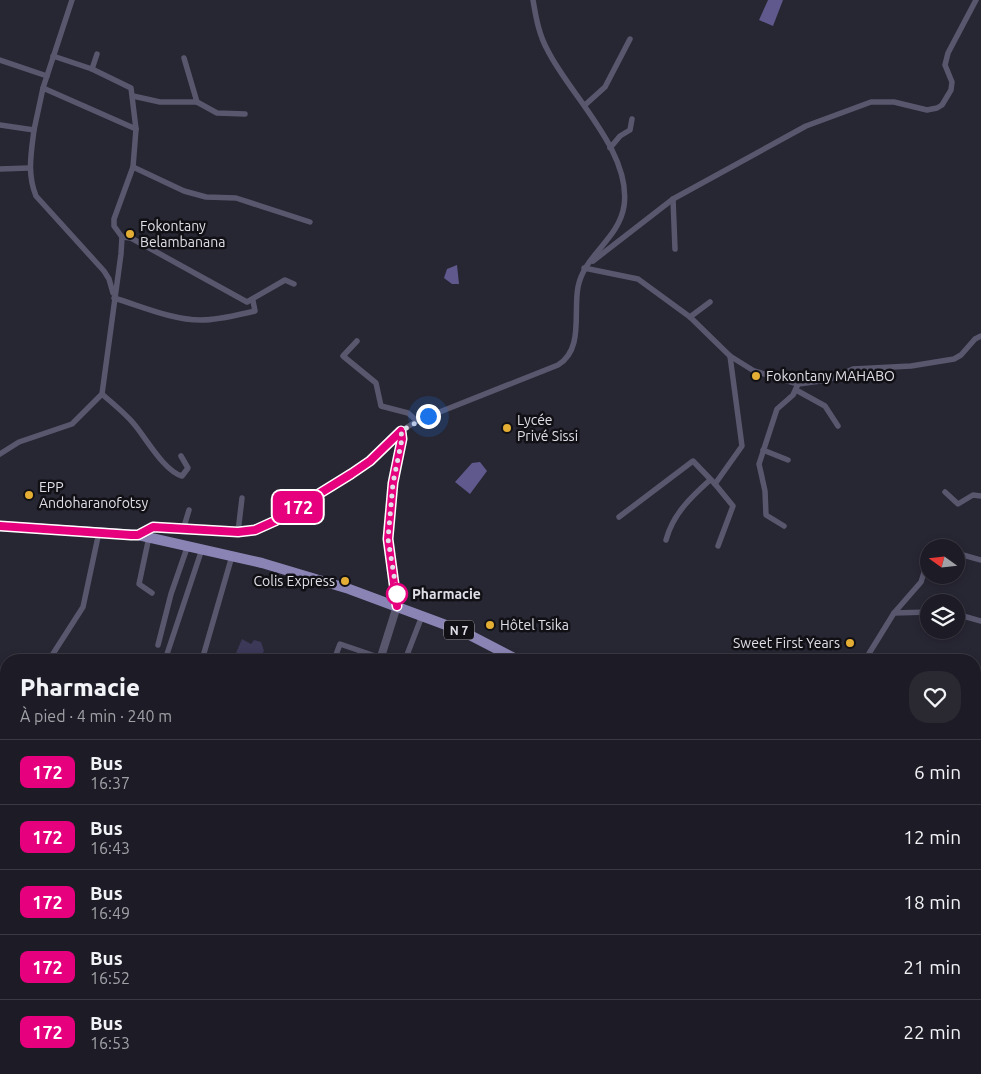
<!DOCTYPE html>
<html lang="fr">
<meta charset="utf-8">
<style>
body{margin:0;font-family:Ubuntu,sans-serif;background:#2a2932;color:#f1f3f6;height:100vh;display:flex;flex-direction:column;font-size:19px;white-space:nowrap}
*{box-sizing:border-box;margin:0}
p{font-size:16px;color:#a0a1a7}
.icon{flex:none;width:28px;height:28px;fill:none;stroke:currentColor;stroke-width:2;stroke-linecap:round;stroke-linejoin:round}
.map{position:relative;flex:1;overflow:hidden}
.sheet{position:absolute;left:0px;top:654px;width:981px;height:421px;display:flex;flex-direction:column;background:#1d1c26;border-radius:20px 20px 0 0;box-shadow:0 2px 8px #0003,0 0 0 1px #3b3a43}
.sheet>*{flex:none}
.badge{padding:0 10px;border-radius:8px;font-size:18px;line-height:32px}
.needle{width:32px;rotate:285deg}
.fabs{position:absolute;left:920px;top:539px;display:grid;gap:10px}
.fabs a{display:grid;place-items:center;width:45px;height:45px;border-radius:50%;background:#1d1c26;box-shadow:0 2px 8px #0003,0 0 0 1px #3b3a43;font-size:25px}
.you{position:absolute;width:25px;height:25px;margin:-12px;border:4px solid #fff;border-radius:50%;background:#1a73e8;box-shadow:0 0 0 8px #1a73e833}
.map>.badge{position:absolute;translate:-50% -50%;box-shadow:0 0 0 2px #fff}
.round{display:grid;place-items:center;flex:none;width:52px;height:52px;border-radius:20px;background:#2a2932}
.head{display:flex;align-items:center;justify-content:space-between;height:85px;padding:0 20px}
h1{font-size:24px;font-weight:800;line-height:38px}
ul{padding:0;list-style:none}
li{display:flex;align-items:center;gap:15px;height:65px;padding:0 20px;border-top:1px solid #3b3a43}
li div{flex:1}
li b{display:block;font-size:19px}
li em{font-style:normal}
li .badge{min-width:55px;font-weight:700;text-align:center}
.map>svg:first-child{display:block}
.green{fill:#3c3858}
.water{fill:#60598d}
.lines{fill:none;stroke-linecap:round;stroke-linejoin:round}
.minor{stroke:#59576e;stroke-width:5.5}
.tertiary{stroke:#59576e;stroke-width:8}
.primary{stroke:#8a84b4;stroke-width:10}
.line-casing{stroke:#fff;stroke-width:11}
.line{stroke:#e6007e;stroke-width:8}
.walk{stroke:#e0dfe8;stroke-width:5;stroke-dasharray:0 9}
.poi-dot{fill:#e4ae35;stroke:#101015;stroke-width:2}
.stop-dot{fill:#fff;stroke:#e6007e;stroke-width:2.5}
.labels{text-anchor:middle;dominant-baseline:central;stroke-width:5;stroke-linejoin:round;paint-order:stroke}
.shield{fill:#101015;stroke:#a2a1a9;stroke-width:1}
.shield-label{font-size:12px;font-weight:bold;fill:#e0dfe8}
.poi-label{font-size:14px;fill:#e0dfe8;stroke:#101015;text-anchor:start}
.stop-label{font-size:14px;font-weight:bold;fill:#e0dfe8;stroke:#101015;text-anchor:start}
</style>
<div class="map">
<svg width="981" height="1074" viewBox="0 0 981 1074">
<rect width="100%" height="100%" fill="#272633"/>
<!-- green -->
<polygon class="green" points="242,639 251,644 254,640 261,642 264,651 258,660 233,660"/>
<!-- water -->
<g class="water">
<polygon points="768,0 783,0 773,26 759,20"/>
<polygon points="457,265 459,284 452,284 444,278 447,269"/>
<polygon points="480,462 487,471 470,494 455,482 472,463"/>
</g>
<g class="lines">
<!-- minor -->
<g class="minor">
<polyline points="184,58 197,102"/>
<polyline points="0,60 47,76"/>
<polyline points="92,69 97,54"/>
<polyline points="43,88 136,129"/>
<polyline points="133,96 160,102 197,102 217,113 245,114"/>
<polyline points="585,105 605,87 630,39"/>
<path d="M0 125 34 130C31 154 27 174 36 196L104 271 109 279 113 293"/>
<polyline points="34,130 43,88 72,0"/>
<polyline points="610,148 620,136 630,130 632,119"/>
<polyline points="133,167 184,191 206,197 236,198 310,222"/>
<polyline points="0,169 29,168"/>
<polyline points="673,199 675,249"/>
<polyline points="122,237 131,238 247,302 285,280 294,284"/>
<polyline points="593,261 673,199 806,126 871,102 894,102 927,110 937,108 942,105 951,90 952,82 945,65 948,53 976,0"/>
<polyline points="584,268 638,279 690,317 730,356 754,371 798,384 828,380 853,369 911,366 954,359 961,355 975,339 981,336"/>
<path d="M114 298C141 306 172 320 201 320 220 320 237 315 255 311L253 301"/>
<polyline points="690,317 710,302"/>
<polyline points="357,341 343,356 376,383 381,406 408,413 417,421"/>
<polyline points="796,390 825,406 838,426"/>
<path d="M102 394C112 403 125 413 134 424 146 438 164 471 182 476L188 468 181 456"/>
<polyline points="763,450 788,460"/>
<polyline points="0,454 19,442 72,424 102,394 121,254 122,237 114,226 114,219 133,167 136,129 131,88 92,69 53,56"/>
<polyline points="945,492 958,504 973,495 981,496"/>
<polyline points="619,517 693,461 715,484"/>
<polyline points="784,526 766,515 765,491 759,464 777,409 793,395 798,384"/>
<polyline points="183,530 189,510"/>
<polyline points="238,532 242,498"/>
<path d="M140 534 153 527 238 532 255 530 275 521 351 474 370 461 393 436 417 421 558 365C584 349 573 313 578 287 584 255 619 239 624 206 632 152 570 95 548 51 539 35 536 18 533 0"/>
<polyline points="149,537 139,584 152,593"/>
<path d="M666 540C673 514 691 497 710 480"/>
<polyline points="718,546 733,506 715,484 742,446 730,356"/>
<polyline points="956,553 981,560"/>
<polyline points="397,606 388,539 393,483 402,439 401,431"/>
<polyline points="894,613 921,582 929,557"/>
<polyline points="956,614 981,621"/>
<polyline points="158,645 171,594 188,545"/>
<polyline points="49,660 83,607 99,532"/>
<polyline points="165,660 202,549"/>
<polyline points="202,660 232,556"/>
<polyline points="334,660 340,644 381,658"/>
<polyline points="405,660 422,616"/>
<polyline points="865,660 894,613 929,612"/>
<polyline points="0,724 6,716"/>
<polyline points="975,1061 981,1063"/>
<polyline points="361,1069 361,1074"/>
<polyline points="725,1069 734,1074"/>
<polyline points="871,1069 884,1074"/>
<polyline points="446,1074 446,1069"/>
<polyline points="517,1074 521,1069"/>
<polyline points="606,1074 607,1069"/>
<polyline points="946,1074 950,1069"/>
</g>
<!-- tertiary -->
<g class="tertiary">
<polyline points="380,660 397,606"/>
<polyline points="76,1074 78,1069"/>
</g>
<!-- primary -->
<g class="primary">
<polyline points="0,526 138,535 262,563 349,589 462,631 518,660"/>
<polyline points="975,797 981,800"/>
</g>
</g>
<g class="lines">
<defs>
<polyline id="line" points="0,526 131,535 138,535 153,527 238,532 255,530 275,521 351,474 370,461 401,431 402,439 393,483 388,539 397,606"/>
</defs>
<!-- line casing -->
<use href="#line" class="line-casing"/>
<!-- line -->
<use href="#line" class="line"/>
<!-- walk -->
<polyline class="walk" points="397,594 388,539 393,483 402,439 401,431 428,416"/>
</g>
<!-- markers -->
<g class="poi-dot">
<circle cx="130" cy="234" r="5"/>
<circle cx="756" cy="376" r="5"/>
<circle cx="507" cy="428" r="5"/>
<circle cx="29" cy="495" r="5"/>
<circle cx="345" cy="581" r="5"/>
<circle cx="490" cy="625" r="5"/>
<circle cx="850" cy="643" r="5"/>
</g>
<circle class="stop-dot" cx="397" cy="594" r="10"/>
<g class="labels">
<!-- shield labels -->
<rect class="shield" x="444" y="620.5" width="30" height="19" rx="4"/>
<g class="shield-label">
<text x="459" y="630">N 7</text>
</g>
<!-- poi labels -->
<g class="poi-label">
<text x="140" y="226">Fokontany<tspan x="140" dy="16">Belambanana</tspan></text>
<text x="766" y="376">Fokontany MAHABO</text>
<text x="517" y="420">Lycée<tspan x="517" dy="16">Privé Sissi</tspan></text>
<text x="39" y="487">EPP<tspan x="39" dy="16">Andoharanofotsy</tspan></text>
<text x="335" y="581" text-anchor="end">Colis Express</text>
<text x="500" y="625">Hôtel Tsika</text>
<text x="840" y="643" text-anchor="end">Sweet First Years</text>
</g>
<!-- stop labels -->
<g class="stop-label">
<text x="412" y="594">Pharmacie</text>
</g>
</g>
</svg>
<div class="fabs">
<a><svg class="needle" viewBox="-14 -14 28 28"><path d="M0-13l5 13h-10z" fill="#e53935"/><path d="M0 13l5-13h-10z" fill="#a0a1a7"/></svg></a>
<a><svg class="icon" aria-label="layers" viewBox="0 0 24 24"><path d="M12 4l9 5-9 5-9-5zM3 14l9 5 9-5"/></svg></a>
</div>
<div class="you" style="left:428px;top:416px"></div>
<b class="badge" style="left:298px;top:507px;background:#e6007e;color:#fff">172</b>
<section class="sheet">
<div class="head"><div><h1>Pharmacie</h1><p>À pied · 4 min · 240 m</p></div><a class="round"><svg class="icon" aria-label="heart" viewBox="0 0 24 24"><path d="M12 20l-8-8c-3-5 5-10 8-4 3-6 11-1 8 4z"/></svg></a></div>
<ul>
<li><span class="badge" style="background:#e6007e;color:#fff">172</span><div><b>Bus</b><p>16:37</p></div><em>6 min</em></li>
<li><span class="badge" style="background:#e6007e;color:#fff">172</span><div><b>Bus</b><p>16:43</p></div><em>12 min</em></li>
<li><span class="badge" style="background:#e6007e;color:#fff">172</span><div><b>Bus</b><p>16:49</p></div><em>18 min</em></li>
<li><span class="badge" style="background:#e6007e;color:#fff">172</span><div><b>Bus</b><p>16:52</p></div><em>21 min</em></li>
<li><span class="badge" style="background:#e6007e;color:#fff">172</span><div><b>Bus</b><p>16:53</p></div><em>22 min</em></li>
</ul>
</section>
</div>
